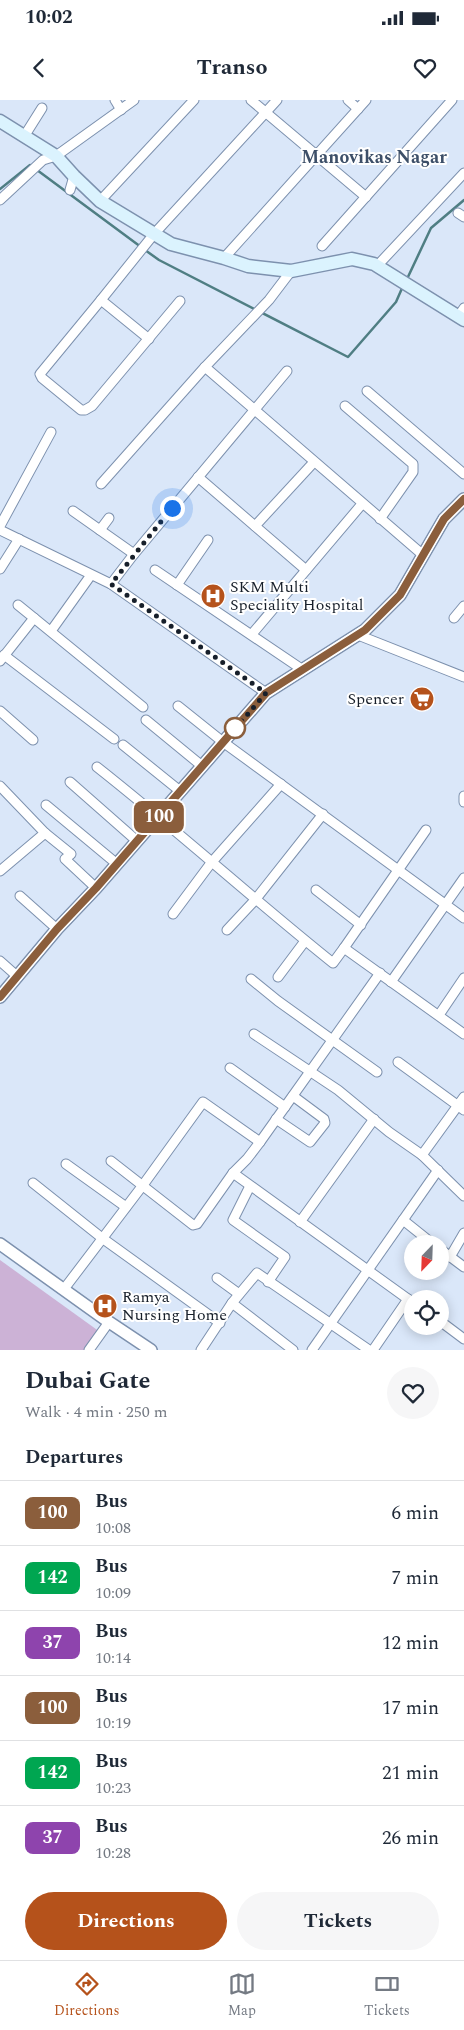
<!DOCTYPE html>
<meta charset="utf-8">
<style>
body{margin:0;font-family:Spectral,serif;background:#f6f6f7;color:#1f2937;height:100vh;display:flex;flex-direction:column;font-size:19px;white-space:nowrap}
*{box-sizing:border-box;margin:0}
p{font-size:16px;color:#747a83}
.icon{flex:none;width:28px;height:28px;fill:none;stroke:currentColor;stroke-width:2;stroke-linecap:round;stroke-linejoin:round}
.map{position:relative;height:1250px;overflow:hidden}
.side{display:flex;flex-direction:column;background:#fff;flex:1}
.side>*{flex:none}
.badge{padding:0 10px;border-radius:8px;font-size:18px;line-height:32px}
.needle{width:32px;rotate:203deg}
.buttons{position:absolute;left:404px;top:1135px;display:grid;gap:10px}
.buttons a{display:grid;place-items:center;width:45px;height:45px;border-radius:50%;background:#fff;box-shadow:0 2px 12px #0003;font-size:25px}
.you{position:absolute;width:25px;height:25px;margin:-12px;border:4px solid #fff;border-radius:50%;background:#1a73e8;box-shadow:0 0 0 8px #1a73e833}
.map>.badge{position:absolute;translate:-50% -50%;box-shadow:0 0 0 2px #fff}
h2{padding:0 25px;font-size:19px;line-height:45px}
.round{display:grid;place-items:center;flex:none;width:52px;height:52px;border-radius:26px;background:#f6f6f7}
.headline{display:flex;align-items:center;justify-content:space-between;height:85px;padding:0 25px}
h1{font-size:24px;font-weight:700;line-height:38px}
.button{display:flex;gap:10px;margin-top:auto;padding:10px 25px}
.button a{flex:1;height:58px;border-radius:30px;background:#b5521b;color:#fff;font-size:20px;font-weight:700;line-height:58px;text-align:center}
.button a+a{background:#f6f6f7;color:#1f2937}
ul{padding:0;list-style:none}
li{display:flex;align-items:center;gap:15px;height:65px;padding:0 25px;border-top:1px solid #e0e1e3}
li div{flex:1}
li b{display:block;font-size:19px}
li em{font-style:normal}
li .badge{min-width:55px;font-weight:700;text-align:center}
.status{display:flex;justify-content:space-between;align-items:center;height:35px;padding:0 25px;background:#fff;direction:ltr}
.status svg{height:14px;fill:currentColor}
header{display:flex;justify-content:space-between;align-items:center;height:65px;padding:0 25px;background:#fff;font-size:22px;font-weight:700}
.tab-bar{display:flex;justify-content:space-around;align-items:center;height:70px;border-top:1px solid #e0e1e3;background:#fff;font-size:14px;color:#747a83}
.tab-bar a{display:grid;justify-items:center;gap:2px}
.tab-bar .selected{color:#b5521b}
.map>svg:first-child{display:block}
.green{fill:#ccb2d6}
.lines{fill:none;stroke-linecap:round;stroke-linejoin:round}
.stream{stroke:#4f7e83;stroke-width:2.5}
.minor-casing{stroke:#7d91ae;stroke-width:11}
.tertiary-casing{stroke:#7d91ae;stroke-width:14}
.secondary-casing{stroke:#7d91ae;stroke-width:15}
.minor{stroke:#fff;stroke-width:9}
.tertiary{stroke:#fff;stroke-width:11}
.secondary{stroke:#dbf3fe;stroke-width:12}
.line-casing{stroke:#fff;stroke-width:11}
.line{stroke:#8b5e3c;stroke-width:8}
.walk{stroke:#171f2a;stroke-width:5;stroke-dasharray:0 9}
.stop-dot{fill:#fff;stroke:#8b5e3c;stroke-width:2.5}
.labels{text-anchor:middle;dominant-baseline:central;stroke-width:4;stroke-linejoin:round;paint-order:stroke}
.poi-label{font-size:16px;fill:#171f2a;stroke:#fff;text-anchor:start}
.neighbourhood-label{font-size:18px;font-weight:bold;fill:#3d4f68;stroke:#fff}
</style>
<div class="status"><b>10:02</b><svg viewBox="0 0 49 12"><path d="M0 12V9h3v3zM5 12V6h3v6zM10 12V3h3v9zM15 12V0h3v12zM26 1h20v11H26zM47 4h2v5h-2z"/></svg></div>
<header><svg class="icon" aria-label="back" viewBox="0 0 24 24"><path d="M15 5l-7 7 7 7"/></svg>Transo<svg class="icon" aria-label="heart" viewBox="0 0 24 24"><path d="M12 20l-8-8c-3-5 5-10 8-4 3-6 11-1 8 4z"/></svg></header>
<div class="map">
<svg width="464" height="1250" viewBox="0 0 464 1250">
<rect width="100%" height="100%" fill="#dae7f9"/>
<!-- green -->
<polygon class="green" points="0,1160 100,1232 85,1250 0,1250"/>
<g class="lines">
<!-- stream -->
<g class="stream">
<polyline points="37,70 141,147"/>
<polyline points="0,89 30,65 32,67"/>
<polyline points="145,150 159,160 348,257 396,202 403,186"/>
<polyline points="407,179 431,128 464,100"/>
</g>
<defs>
<g id="minor">
<polyline points="115,0 121,10"/>
<polyline points="251,0 366,97"/>
<polyline points="348,0 358,9"/>
<polyline points="25,35 42,8"/>
<polyline points="70,90 74,76"/>
<polyline points="0,100 43,60 56,56 134,0"/>
<polyline points="100,101 194,0"/>
<polyline points="458,113 464,117"/>
<polyline points="322,146 452,0"/>
<polyline points="224,158 366,0"/>
<polyline points="377,166 464,73"/>
<polyline points="101,200 40,274 42,278 81,310 85,310 92,306 180,201"/>
<polyline points="458,217 464,208"/>
<polyline points="149,239 101,200 154,134 277,0"/>
<polyline points="205,267 423,455"/>
<polyline points="367,291 464,374"/>
<polyline points="345,306 413,364 413,372 380,419"/>
<polyline points="198,377 306,470"/>
<polyline points="101,384 205,267 269,200 291,171"/>
<polyline points="73,411 134,454"/>
<polyline points="0,426 51,332"/>
<polyline points="255,426 314,362"/>
<polyline points="0,430 111,484 266,593"/>
<polyline points="100,430 109,418"/>
<polyline points="0,469 19,439"/>
<polyline points="155,470 303,570"/>
<polyline points="111,484 134,454 287,271"/>
<polyline points="177,485 208,440"/>
<polyline points="18,505 34,518"/>
<polyline points="454,518 464,506"/>
<polyline points="51,531 91,475"/>
<polyline points="252,534 362,404"/>
<polyline points="358,535 464,577"/>
<polyline points="4,555 114,639"/>
<polyline points="0,561 34,518 143,607"/>
<polyline points="178,606 223,642 464,818"/>
<polyline points="0,611 33,640"/>
<polyline points="146,620 202,666"/>
<polyline points="123,645 180,691"/>
<path d="M97 667C177 730 253 799 333 863L344 848 464 934"/>
<polyline points="70,682 137,741"/>
<polyline points="0,686 45,733 71,754 65,759 96,788"/>
<polyline points="464,696 464,702"/>
<polyline points="46,705 117,764"/>
<polyline points="0,771 45,733"/>
<polyline points="316,790 361,825"/>
<polyline points="20,796 57,829"/>
<polyline points="173,814 211,763 281,684"/>
<polyline points="227,830 255,800 323,714"/>
<polyline points="344,848 426,730"/>
<polyline points="0,861 18,877"/>
<polyline points="278,877 305,841"/>
<polyline points="251,879 278,901 377,972"/>
<polyline points="391,882 464,778"/>
<polyline points="439,915 464,878"/>
<polyline points="254,934 338,990 389,1032 422,1055 464,1096"/>
<polyline points="398,962 464,1010"/>
<polyline points="230,968 285,1007"/>
<polyline points="276,1019 310,1042 325,1023 324,1019 293,996"/>
<polyline points="422,1055 464,997"/>
<polyline points="111,1061 193,1125 197,1124 233,1073 247,1059 260,1042 380,873"/>
<polyline points="66,1064 126,1107"/>
<polyline points="233,1073 412,1202"/>
<polyline points="33,1083 102,1138 220,1223"/>
<polyline points="250,1086 233,1120 285,1157 268,1182"/>
<polyline points="403,1120 433,1144"/>
<polyline points="300,1122 374,1019"/>
<polyline points="440,1149 464,1167"/>
<polyline points="450,1157 464,1133"/>
<polyline points="217,1178 239,1194"/>
<polyline points="64,1189 143,1085 203,1002 260,1042"/>
<polyline points="232,1203 293,1250"/>
<polyline points="440,1221 464,1239"/>
<polyline points="89,1250 109,1222"/>
<polyline points="201,1250 232,1203 257,1173 369,1250"/>
<polyline points="312,1250 438,1070"/>
<polyline points="373,1250 408,1199"/>
</g>
<g id="tertiary">
<polyline points="0,897 57,829 96,788 266,593 365,530 400,495 444,419 464,399"/>
<polyline points="0,1144 109,1222 151,1250"/>
</g>
<polyline id="secondary" points="0,21 56,56 74,76 100,101 171,144 224,158 248,166 291,171 352,159 374,164 464,220"/>
</defs>
<!-- minor casing -->
<use href="#minor" class="minor-casing"/>
<!-- tertiary casing -->
<use href="#tertiary" class="tertiary-casing"/>
<!-- secondary casing -->
<use href="#secondary" class="secondary-casing"/>
<!-- minor -->
<use href="#minor" class="minor"/>
<!-- tertiary -->
<use href="#tertiary" class="tertiary"/>
<!-- secondary -->
<use href="#secondary" class="secondary"/>
</g>
<g class="lines">
<defs>
<polyline id="line" points="0,897 57,829 96,788 266,593 365,530 400,495 444,419 464,399"/>
</defs>
<!-- line casing -->
<use href="#line" class="line-casing"/>
<!-- line -->
<use href="#line" class="line"/>
<!-- walk -->
<polyline class="walk" points="172,408 111,484 266,593 234,630 235,628"/>
</g>
<!-- icons -->
<defs>
<symbol id="hospital-disc" viewBox="-11 -11 22 22"><circle r="9.5" fill="#b5521b" stroke="#fff"/><path d="M-5-5h3v3.5h4V-5h3V5h-3V1.5h-4V5h-3Z" fill="#fff"/></symbol>
<symbol id="supermarket-disc" viewBox="-11 -11 22 22"><circle r="9.5" fill="#b5521b" stroke="#fff"/><path d="M-6-5.5h2.5l.6 2H6L4.5 2H-2.5L-4.4-4H-6ZM-1.5 3.2a1.3 1.3 0 1 0 .1 0ZM3 3.2a1.3 1.3 0 1 0 .1 0Z" fill="#fff"/></symbol>
</defs>
<g fill-rule="evenodd">
<use href="#hospital-disc" x="199" y="482" width="28" height="28"/>
<use href="#supermarket-disc" x="408" y="585" width="28" height="28"/>
<use href="#hospital-disc" x="91" y="1192" width="28" height="28"/>
</g>
<!-- markers -->
<circle class="stop-dot" cx="235" cy="628" r="10"/>
<g class="labels">
<!-- poi labels -->
<g class="poi-label">
<text x="230" y="487">SKM Multi<tspan x="230" dy="18">Speciality Hospital</tspan></text>
<text x="404" y="599" text-anchor="end">Spencer</text>
<text x="122" y="1197">Ramya<tspan x="122" dy="18">Nursing Home</tspan></text>
</g>
<!-- neighbourhood labels -->
<g class="neighbourhood-label">
<text x="374" y="57">Manovikas Nagar</text>
</g>
</g>
</svg>
<div class="buttons">
<a><svg class="needle" viewBox="-14 -14 28 28"><path d="M0-13l5 13h-10z" fill="#e53935"/><path d="M0 13l5-13h-10z" fill="#747a83"/></svg></a>
<a><svg class="icon" aria-label="locate" viewBox="0 0 24 24"><circle cx="12" cy="12" r="6"/><path d="M12 2v4M12 18v4M2 12h4M18 12h4"/></svg></a>
</div>
<div class="you" style="left:172px;top:408px"></div>
<b class="badge" style="left:159px;top:717px;background:#8b5e3c;color:#fff">100</b>
</div>
<section class="side">
<div class="headline"><div><h1>Dubai Gate</h1><p>Walk · 4 min · 250 m</p></div><a class="round"><svg class="icon" aria-label="heart" viewBox="0 0 24 24"><path d="M12 20l-8-8c-3-5 5-10 8-4 3-6 11-1 8 4z"/></svg></a></div>
<h2>Departures</h2>
<ul>
<li><span class="badge" style="background:#8b5e3c;color:#fff">100</span><div><b>Bus</b><p>10:08</p></div><em>6 min</em></li>
<li><span class="badge" style="background:#00a651;color:#fff">142</span><div><b>Bus</b><p>10:09</p></div><em>7 min</em></li>
<li><span class="badge" style="background:#8e44ad;color:#fff">37</span><div><b>Bus</b><p>10:14</p></div><em>12 min</em></li>
<li><span class="badge" style="background:#8b5e3c;color:#fff">100</span><div><b>Bus</b><p>10:19</p></div><em>17 min</em></li>
<li><span class="badge" style="background:#00a651;color:#fff">142</span><div><b>Bus</b><p>10:23</p></div><em>21 min</em></li>
<li><span class="badge" style="background:#8e44ad;color:#fff">37</span><div><b>Bus</b><p>10:28</p></div><em>26 min</em></li>
</ul>
<div class="button"><a>Directions</a><a>Tickets</a></div>
</section>
<nav class="tab-bar">
<a class="selected"><svg class="icon" aria-label="directions" viewBox="0 0 24 24"><path d="M12 3l9 9-9 9-9-9zM9 14v-3h6M13 9l2 2-2 2"/></svg>Directions</a>
<a><svg class="icon" aria-label="map" viewBox="0 0 24 24"><path d="M3 6l6-2 6 2 6-2v14l-6 2-6-2-6 2zM9 4v14M15 6v14"/></svg>Map</a>
<a><svg class="icon" aria-label="tickets" viewBox="0 0 24 24"><path d="M3 7h18v10H3zM15 7v10"/></svg>Tickets</a>
</nav>
